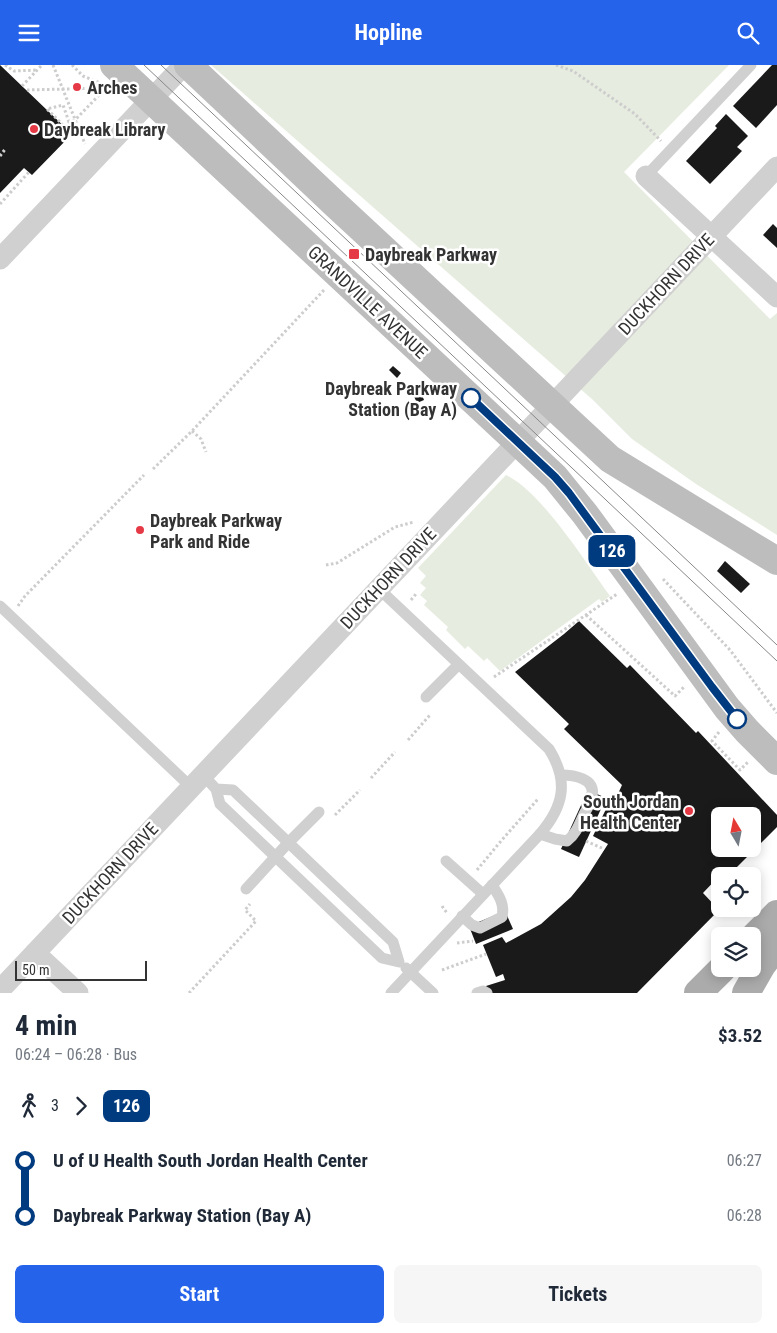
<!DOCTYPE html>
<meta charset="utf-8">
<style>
body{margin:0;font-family:"Roboto Condensed",sans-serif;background:#f6f6f7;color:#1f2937;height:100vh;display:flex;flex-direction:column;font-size:19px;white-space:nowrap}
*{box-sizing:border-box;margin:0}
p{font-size:16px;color:#747a83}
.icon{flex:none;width:28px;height:28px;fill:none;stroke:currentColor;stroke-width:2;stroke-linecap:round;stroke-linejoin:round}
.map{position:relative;height:928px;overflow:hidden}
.side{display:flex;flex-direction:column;background:#fff;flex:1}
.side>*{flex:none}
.badge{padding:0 10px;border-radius:8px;font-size:18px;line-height:32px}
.needle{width:32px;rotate:350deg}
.fabs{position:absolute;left:711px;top:742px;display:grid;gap:10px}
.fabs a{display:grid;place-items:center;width:50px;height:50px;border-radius:8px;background:#fff;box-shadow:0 2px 12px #0003;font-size:25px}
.scale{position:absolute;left:15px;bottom:12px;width:132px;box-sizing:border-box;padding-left:5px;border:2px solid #333;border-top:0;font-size:14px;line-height:18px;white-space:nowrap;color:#333;-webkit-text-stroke:4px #fff;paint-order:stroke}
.map>.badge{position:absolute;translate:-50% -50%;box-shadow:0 0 0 2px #fff}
.legs{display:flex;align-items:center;gap:8px;height:55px;padding:0 15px;font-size:16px}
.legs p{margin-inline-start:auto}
.head{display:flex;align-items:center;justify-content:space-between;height:85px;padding:0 15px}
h1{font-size:28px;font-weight:700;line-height:38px}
.button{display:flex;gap:10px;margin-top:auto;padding:10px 15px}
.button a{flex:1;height:58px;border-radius:8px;background:#2563eb;color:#fff;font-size:20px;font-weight:700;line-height:58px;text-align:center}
.button a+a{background:#f6f6f7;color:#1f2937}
ul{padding:0 15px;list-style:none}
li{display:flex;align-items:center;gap:18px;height:55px;font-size:19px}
li i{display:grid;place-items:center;width:8px;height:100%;margin:0 6px;background:currentColor}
li i::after{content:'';width:12px;height:12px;margin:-6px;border:4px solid;border-radius:50%;background:#fff}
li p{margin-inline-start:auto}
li:first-child i{background:linear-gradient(#0000 50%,currentColor 0)}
li:last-child i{background:linear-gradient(currentColor 50%,#0000 0)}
header{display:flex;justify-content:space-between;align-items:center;height:65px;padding:0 15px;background:#2563eb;color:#fff;font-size:22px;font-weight:700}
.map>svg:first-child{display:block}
.green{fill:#e6ecdf}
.building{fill:#1a1a1a;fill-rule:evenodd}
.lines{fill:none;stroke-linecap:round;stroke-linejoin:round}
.path{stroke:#cdcdcd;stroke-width:3;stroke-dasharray:2.5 2.5;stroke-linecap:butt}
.lane{stroke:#d0d0d0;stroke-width:11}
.street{stroke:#d0d0d0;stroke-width:21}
.secondary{stroke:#bdbdbd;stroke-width:28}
.primary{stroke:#ababab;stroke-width:28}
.tram{stroke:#888;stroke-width:1}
.line-1-casing{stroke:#fff;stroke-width:11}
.line-1{stroke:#003b80;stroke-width:8}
.poi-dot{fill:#e63946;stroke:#fff;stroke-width:2}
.stop-1-dot{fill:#fff;stroke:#003b80;stroke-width:2.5}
.labels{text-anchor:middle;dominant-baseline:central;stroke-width:5;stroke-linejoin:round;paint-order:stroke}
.poi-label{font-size:18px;font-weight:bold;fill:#333;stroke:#fff;text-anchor:start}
.street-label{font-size:18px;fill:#333;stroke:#fff}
.stop-label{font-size:18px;font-weight:bold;fill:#333;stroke:#fff;text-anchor:end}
</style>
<header><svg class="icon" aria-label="menu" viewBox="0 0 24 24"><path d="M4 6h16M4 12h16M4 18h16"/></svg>Hopline<svg class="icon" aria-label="search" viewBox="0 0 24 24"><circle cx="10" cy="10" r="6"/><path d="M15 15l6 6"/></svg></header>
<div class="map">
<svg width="777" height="928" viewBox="0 0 777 928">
<rect width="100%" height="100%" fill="#fff"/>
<!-- green -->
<g class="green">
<polygon points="211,0 729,0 624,107 770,254 777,248 777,470 696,419 632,374 593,335"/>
<path d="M506 410C541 426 586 498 610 531L602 537 599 534 500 606 487 593 484 596 468 581 465 584 446 565 448 562 424 540 427 536 420 530 426 523 420 518 426 511 418 503Z"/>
</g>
<!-- building -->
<g class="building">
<polygon points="0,0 72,69 32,110 24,103 0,128"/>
<polygon points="772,0 777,0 777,40 756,63 733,41"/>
<polygon points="726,49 748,71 737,82 742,86 710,119 686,96 717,63 715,61"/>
<polygon points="773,159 777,163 777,183 763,170"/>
<polygon points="393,301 401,308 397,313 389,305"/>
<polygon points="418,320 424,335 417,338 410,323"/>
<polygon points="725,496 750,519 741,528 717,506"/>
<path d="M579 556 627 603 630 600 696 668 698 666 777 750V762L734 805 736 808 732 811 720 810 703 828 719 845 637 928H489L486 921 505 915 503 909 496 912 483 880 502 872 506 878 541 859 571 832 585 815 608 779 593 771 608 740 612 742 622 720 564 664 569 659 515 607 564 569ZM720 751H752V784H720Z"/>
<polygon points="588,725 606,733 579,792 561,784"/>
<polygon points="505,846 513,864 476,879 469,861"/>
</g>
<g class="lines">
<!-- path -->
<g class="path">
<polyline points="5,0 14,6 38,5"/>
<polyline points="53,0 85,79"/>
<polyline points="72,0 83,11 100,18"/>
<polyline points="556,0 573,6 635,49 661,76"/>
<polyline points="22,21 42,0"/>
<polyline points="27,25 106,23"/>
<polyline points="69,57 63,40 47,44 65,62 69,57 75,55 106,23"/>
<polyline points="0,91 6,83"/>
<polyline points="0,139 29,107"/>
<polyline points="192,366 201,374 206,387"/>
<polyline points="153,404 192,366 324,225"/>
<polyline points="326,500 337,498 395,462 414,457"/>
<polyline points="663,514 730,585 777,648"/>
<polyline points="411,535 416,529"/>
<polyline points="18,541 25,531 144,410"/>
<polyline points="586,550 675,631 685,621"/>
<polyline points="494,612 617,529"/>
<polyline points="719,667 712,676 740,705 748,697"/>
<polyline points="408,675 430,650"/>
<polyline points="371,713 395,687"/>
<polyline points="335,750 360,725"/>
<polyline points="586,776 602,783"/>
<polyline points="477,805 501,776 538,734"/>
<polyline points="442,841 447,848"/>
<polyline points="457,878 473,876"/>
<polyline points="442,905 486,889"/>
<polyline points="189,928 256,856 245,845 250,839"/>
</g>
<!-- lane -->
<g class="lane">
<polyline points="646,111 751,0"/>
<path d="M378 523 549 684C569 716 564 741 540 769L391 928"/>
<polyline points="0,541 191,722"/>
<polyline points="426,632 458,600"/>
<polyline points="203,710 216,724 220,739 382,893 399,897 393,877 233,725 216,724"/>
<path d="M540 769 555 774 567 776C576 769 579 760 584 749 587 744 591 737 592 731 596 713 573 710 561 710"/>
<polyline points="446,796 483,829"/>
<polyline points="246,824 288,778 319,747"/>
<path d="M462 851 472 860 480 863 502 852C505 839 499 831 492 820"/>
<polyline points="406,903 433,928"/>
<polyline points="477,928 483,926 487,928"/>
</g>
<!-- street -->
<g class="street">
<polyline points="646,111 777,232"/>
<polyline points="0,194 184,0"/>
<polyline points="35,888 78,928"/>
<polyline points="0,925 777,102"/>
</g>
<!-- secondary -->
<g class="secondary">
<polyline points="114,0 555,412 585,449 727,643 747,666 777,696"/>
<polyline points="188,0 336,140 610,394 777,496"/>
</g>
<!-- primary -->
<g class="primary">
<polyline points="752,874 777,849"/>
<polyline points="698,928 722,904"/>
<polyline points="746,928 762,900 777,881"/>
</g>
<!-- tram -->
<g class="tram">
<polyline points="144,0 777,596"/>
<polyline points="161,0 777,580"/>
</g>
</g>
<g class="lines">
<defs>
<polyline id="line-1" points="471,333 555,412 569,428 712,622 737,654"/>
</defs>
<!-- line-1 casing -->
<use href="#line-1" class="line-1-casing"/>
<!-- line-1 -->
<use href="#line-1" class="line-1"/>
</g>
<!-- markers -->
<g class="poi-dot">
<circle cx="77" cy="22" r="5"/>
<circle cx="34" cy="64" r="5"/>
<rect x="348" y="183" width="12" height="12" rx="2.5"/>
<circle cx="140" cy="465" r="5"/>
<circle cx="689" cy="746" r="5"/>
</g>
<g class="stop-1-dot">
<circle cx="471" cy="333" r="9"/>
<circle cx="737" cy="654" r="9"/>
</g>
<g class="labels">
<!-- poi labels -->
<g class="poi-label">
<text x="87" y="22">Arches</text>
<text x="44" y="64">Daybreak Library</text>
<text x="365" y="189">Daybreak Parkway</text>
<text x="150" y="455">Daybreak Parkway<tspan x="150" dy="21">Park and Ride</tspan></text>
<text x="679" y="736" text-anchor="end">South Jordan<tspan x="679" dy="21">Health Center</tspan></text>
</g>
<!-- street labels -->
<g class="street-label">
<text transform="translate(666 219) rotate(-47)">DUCKHORN DRIVE</text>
<text transform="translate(368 237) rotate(43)">GRANDVILLE AVENUE</text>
<text transform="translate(388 513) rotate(-47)">DUCKHORN DRIVE</text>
<text transform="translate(110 808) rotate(-47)">DUCKHORN DRIVE</text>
</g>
<!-- stop labels -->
<g class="stop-label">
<text x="457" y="323">Daybreak Parkway<tspan x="457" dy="21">Station (Bay A)</tspan></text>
</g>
</g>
</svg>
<div class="fabs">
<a><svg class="needle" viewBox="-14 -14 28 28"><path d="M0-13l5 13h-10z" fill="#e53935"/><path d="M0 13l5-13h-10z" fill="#747a83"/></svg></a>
<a><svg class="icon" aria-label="locate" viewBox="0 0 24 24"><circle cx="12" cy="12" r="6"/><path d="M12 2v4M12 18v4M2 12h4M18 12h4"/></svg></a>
<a><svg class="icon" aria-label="layers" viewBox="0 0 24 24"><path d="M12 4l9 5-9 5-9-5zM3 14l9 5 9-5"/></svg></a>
</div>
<div class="scale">50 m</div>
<b class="badge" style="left:612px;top:486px;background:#003b80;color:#fff">126</b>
</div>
<section class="side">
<div class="head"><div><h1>4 min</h1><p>06:24 – 06:28 · Bus</p></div><b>$3.52</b></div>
<div class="legs"><svg class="icon" aria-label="walk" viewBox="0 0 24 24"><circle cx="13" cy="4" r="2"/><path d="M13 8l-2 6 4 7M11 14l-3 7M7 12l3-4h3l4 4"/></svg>3<svg class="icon" aria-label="forward" viewBox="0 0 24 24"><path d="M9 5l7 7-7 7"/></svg><b class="badge" style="background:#003b80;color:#fff">126</b></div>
<ul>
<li><i style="color:#003b80"></i><b>U of U Health South Jordan Health Center</b><p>06:27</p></li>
<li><i style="color:#003b80"></i><b>Daybreak Parkway Station (Bay A)</b><p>06:28</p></li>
</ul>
<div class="button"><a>Start</a><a>Tickets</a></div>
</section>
